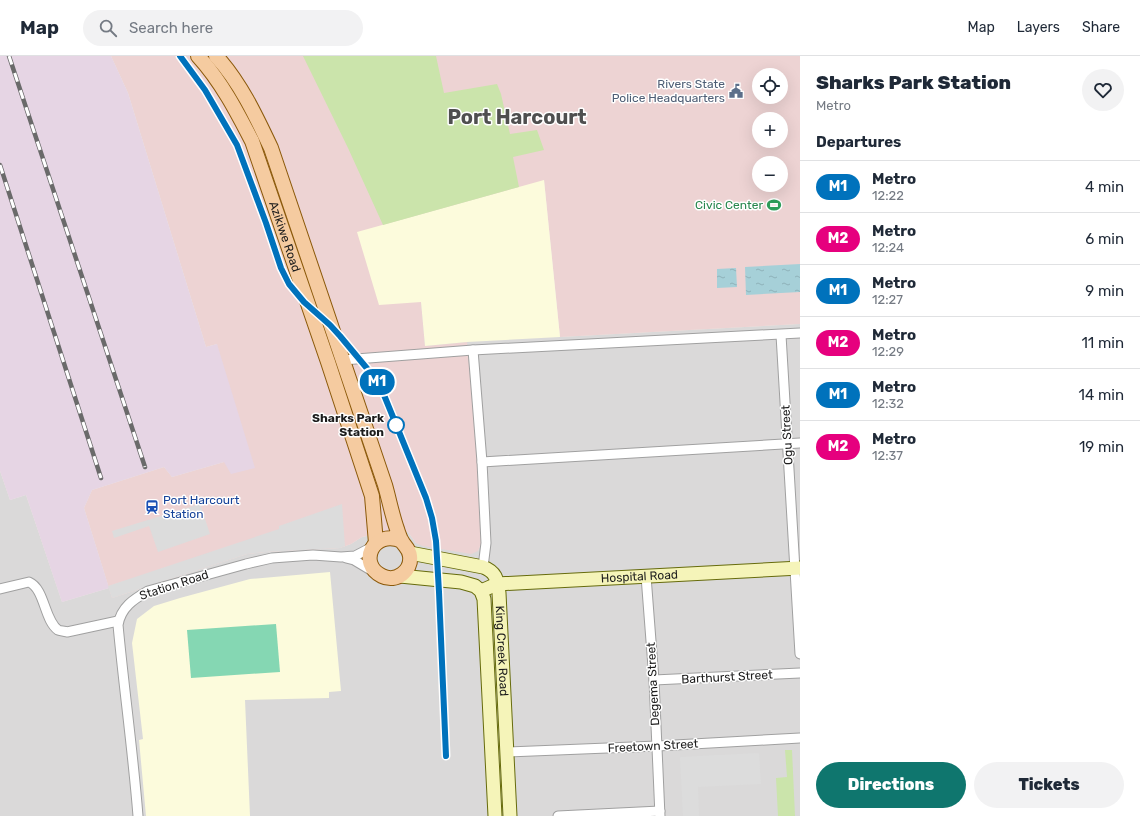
<!DOCTYPE html>
<meta charset="utf-8">
<style>
body{margin:0;font-family:Rubik,sans-serif;background:#f2f2f3;color:#1f2937;height:100vh;display:flex;flex-direction:column;font-size:15px;white-space:nowrap}
*{box-sizing:border-box;margin:0}
p{font-size:13px;color:#747a83}
.icon{flex:none;width:22px;height:22px;fill:none;stroke:currentColor;stroke-width:2;stroke-linecap:round;stroke-linejoin:round}
.map{position:relative;flex:1;overflow:hidden}
.sheet{display:flex;flex-direction:column;background:#fff;width:340px}
.sheet>*{flex:none}
.badge{padding:0 8px;border-radius:13px;font-size:14px;line-height:26px}
.controls{position:absolute;left:752px;top:12px;display:grid;gap:8px}
.controls a{display:grid;place-items:center;width:36px;height:36px;border-radius:50%;background:#fff;box-shadow:0 4px 16px #0002;font-size:20px}
.map>.badge{position:absolute;translate:-50% -50%;box-shadow:0 0 0 2px #fff}
h2{padding:0 16px;font-size:15px;line-height:36px}
.round{display:grid;place-items:center;flex:none;width:42px;height:42px;border-radius:21px;background:#f2f2f3}
.head{display:flex;align-items:center;justify-content:space-between;height:68px;padding:0 16px}
h1{font-size:19px;font-weight:800;line-height:30px}
.button{display:flex;gap:8px;margin-top:auto;padding:8px 16px}
.button a{flex:1;height:46px;border-radius:24px;background:#0f766e;color:#fff;font-size:16px;font-weight:800;line-height:46px;text-align:center}
.button a+a{background:#f2f2f3;color:#1f2937}
ul{padding:0;list-style:none}
li{display:flex;align-items:center;gap:12px;height:52px;padding:0 16px;border-top:1px solid #e0e1e3}
li div{flex:1}
li b{display:block;font-size:15px}
li em{font-style:normal}
li .badge{min-width:44px;font-weight:700;text-align:center}
header{display:flex;align-items:center;gap:24px;box-sizing:border-box;height:56px;padding:0 20px;background:#fff;border-bottom:1px solid #e0e1e3}
header strong{font-size:19px}
nav{display:flex;gap:22px;margin-inline-start:auto;font-size:14px}
.search{width:280px;height:36px;background:#f2f2f3;display:flex;align-items:center;gap:10px;box-sizing:border-box;padding:0 14px;border-radius:22px;color:#747a83;font-size:15px}
main{display:flex;flex:1;min-height:0}
.map>svg:first-child{display:block}
.residential{fill:#dad9d9}
.commercial{fill:#edd3d3;fill-rule:evenodd}
.education{fill:#fcfbdc}
.railway{fill:#e6d5e4}
.grass{fill:#cbe4ab}
.pitch{fill:#85d7b3}
.parking{fill:#dcdcdc}
.water{fill:url(#water-ripples)}
.lines{fill:none;stroke-linecap:round;stroke-linejoin:round}
.street-casing{stroke:#a0a0a0;stroke-width:11}
.secondary-casing{stroke:#666b0c;stroke-width:15}
.primary-casing{stroke:#8b590a;stroke-width:16}
.street{stroke:#fff;stroke-width:9}
.secondary{stroke:#f5f4b9;stroke-width:13}
.primary{stroke:#f5cba0;stroke-width:14}
.rail-casing{stroke:#6a6a6a;stroke-width:4.5}
.rail{stroke:#fff;stroke-width:3;stroke-dasharray:9;stroke-linecap:butt}
.line-casing{stroke:#fff;stroke-width:9}
.line{stroke:#0072bc;stroke-width:6}
.stop-dot{fill:#fff;stroke:#0072bc;stroke-width:2}
.labels{text-anchor:middle;dominant-baseline:central;stroke-width:3;stroke-linejoin:round;paint-order:stroke}
.service-label{font-size:12px;fill:#4e5e75;stroke:#fff;text-anchor:end}
.leisure-label{font-size:12px;fill:#27864d;stroke:#fff;text-anchor:end}
.street-label{font-size:12px;fill:#1c1c1c;stroke:#fff}
.stop-label{font-size:12px;font-weight:bold;fill:#1c1c1c;stroke:#fff;text-anchor:end}
.transit-label{font-size:12px;fill:#164399;stroke:#fff;text-anchor:start}
.town-label{font-size:20px;font-weight:bold;fill:#4f4f4f;stroke:#fff}
</style>
<header>
<strong>Map</strong>
<div class="search"><svg class="icon" aria-label="search" viewBox="0 0 24 24"><circle cx="10" cy="10" r="6"/><path d="M15 15l6 6"/></svg>Search here</div>
<nav><a>Map</a><a>Layers</a><a>Share</a></nav>
</header>
<main>
<div class="map">
<svg width="800" height="760" viewBox="0 0 800 760">
<defs>
<pattern id="water-ripples" width="26" height="14" patternUnits="userSpaceOnUse"><rect width="26" height="14" fill="#a6d0d8"/><path d="M2 4q2-2 4 0t4 0M15 11q2-2 4 0t4 0" fill="none" stroke="#8eb2b9"/></pattern>
</defs>
<rect width="100%" height="100%" fill="#ede9e3"/>
<!-- residential -->
<polygon class="residential" points="357,176 560,281 800,268 800,760 0,760 0,415 10,444 26,439 62,546 109,532 112,542 247,498 265,496 340,492 351,488 362,481 390,475 408,476 416,487 478,495 481,488 477,395 379,249"/>
<!-- commercial -->
<path class="commercial" d="M111 0H800V268L560 281 544 124 421 246 425 290 467 286 477 395 481 488 478 495 471 498 423 490 416 487 408 476 390 475 362 481 351 488 340 492 265 496 247 498 112 542 84 452 92 434 164 411 172 421 224 406 217 288 206 291 128 37ZM759 19H781V41H759ZM759 63H781V85H759ZM759 107H781V129H759Z"/>
<!-- education -->
<g class="education">
<polygon points="544,124 560,281 467,286 425,290 421,246 379,249 357,176"/>
<polygon points="330,516 341,635 329,636 329,642 245,644 250,760 146,760 139,684 143,683 132,587 137,563 154,550 180,542 250,523"/>
</g>
<!-- railway -->
<polygon class="railway" points="0,0 111,0 128,37 206,291 217,288 255,412 231,418 224,406 172,421 164,411 92,434 84,452 109,532 62,546 26,439 10,444 0,415"/>
<!-- grass -->
<g class="grass">
<polygon points="303,0 436,0 444,37 497,28 501,38 510,78 537,74 544,94 513,101 519,131 383,169 348,92"/>
<polygon points="785,694 792,694 795,760 778,760 776,722 787,721"/>
</g>
<!-- pitch -->
<polygon class="pitch" points="276,568 280,616 191,622 187,574"/>
<!-- parking -->
<g class="parking">
<polygon points="200,448 210,478 158,496 149,470 114,482 112,475"/>
<polygon points="342,448 345,490 340,492 265,496 247,498 112,542 108,530 279,473 279,470"/>
<polygon points="759,697 761,728 698,731 699,760 683,760 680,701"/>
</g>
<!-- water -->
<g class="water">
<polygon points="800,208 800,236 746,239 745,211"/>
<polygon points="736,212 737,231 717,232 717,213"/>
</g>
<g class="lines">
<defs>
<g id="street">
<polyline points="781,279 800,598"/>
<polyline points="473,294 482,406 486,487 483,511"/>
<polyline points="343,304 473,294 800,277"/>
<polyline points="482,406 800,387"/>
<polyline points="346,502 354,504 374,516"/>
<polyline points="646,520 654,624 660,760"/>
<path d="M0 533 29 526C45 533 44 564 58 574 60 575 64 575 67 576L118 565"/>
<polyline points="654,624 800,617"/>
<polyline points="507,696 657,690 800,682"/>
<path d="M138 760C133 696 124 633 118 569 121 551 134 543 148 535L246 508 272 502 313 499 341 501 355 500 374 490"/>
<polyline points="558,760 660,755"/>
</g>
<g id="secondary">
<path id="s1" d="M410 497 483 511C497 516 497 525 499 537L510 760"/>
<polyline points="400,520 461,526 475,530 481,535 484,543 495,760"/>
<path id="s2" d="M481 535 497 528 800 512"/>
</g>
<g id="primary">
<path id="s3" d="M198 0C221 25 237 56 252 85L328 306 372 440 376 487"/>
<path d="M216 0C240 26 256 60 271 92L385 429C389 443 392 459 397 473 398 477 400 481 401 484 405 491 409 492 410 500 412 515 396 527 382 520 357 508 373 472 402 485"/>
</g>
</defs>
<!-- street casing -->
<use href="#street" class="street-casing"/>
<!-- secondary casing -->
<use href="#secondary" class="secondary-casing"/>
<!-- primary casing -->
<use href="#primary" class="primary-casing"/>
<!-- street -->
<use href="#street" class="street"/>
<!-- secondary -->
<use href="#secondary" class="secondary"/>
<!-- primary -->
<use href="#primary" class="primary"/>
<defs>
<g id="rail">
<polyline points="9,0 145,411"/>
<polyline points="180,0 205,34 237,89 266,167 281,212 289,228 304,246 330,269 349,290 375,322 384,339"/>
<polyline points="0,109 101,422"/>
<polyline points="414,412 426,442 432,462 436,485 439,536 442,613"/>
</g>
</defs>
<!-- rail casing -->
<use href="#rail" class="rail-casing"/>
<!-- rail -->
<use href="#rail" class="rail"/>
</g>
<g class="lines">
<defs>
<polyline id="line" points="180,0 205,34 237,89 266,167 281,212 289,228 304,246 330,269 340,280 375,322 384,339 426,442 432,462 436,485 439,536 446,700"/>
</defs>
<!-- line casing -->
<use href="#line" class="line-casing"/>
<!-- line -->
<use href="#line" class="line"/>
</g>
<!-- icons -->
<defs>
<symbol id="civic-bare" viewBox="-9 -9 18 18"><path d="M-.6-6.5H3V-4.5H.6V-3L4-1V1h2V6H-6V1h2V-1L-.6-3ZM-1.2 2.5V6h2.4V2.5Z" fill="#5c6f8a" stroke="#fff" stroke-width="2.5" paint-order="stroke"/></symbol>
<symbol id="stadium-bare" viewBox="-9 -9 18 18"><path d="M0-5a6.5 5 0 1 0 0 10a6.5 5 0 1 0 0-10ZM-3.5-1.8h7v3.6h-7Z" fill="#2e9e5b" stroke="#fff" stroke-width="2.5" paint-order="stroke"/></symbol>
<symbol id="station-bare" viewBox="-9 -9 18 18"><path d="M-3-6H3Q5-6 5-4V2Q5 4 3 4L4.5 6H3L1.5 4h-3L-3 6H-4.5L-3 4Q-5 4-5 2V-4Q-5-6-3-6ZM-3.5-4v3h7v-3ZM-3.5 1v1.5H-2V1ZM2 1v1.5H3.5V1Z" fill="#1a4fb4" stroke="#fff" stroke-width="2.5" paint-order="stroke"/></symbol>
</defs>
<g fill-rule="evenodd">
<use href="#civic-bare" x="726" y="25" width="20" height="20"/>
<use href="#stadium-bare" x="764" y="139" width="20" height="20"/>
<use href="#station-bare" x="142" y="441" width="20" height="20"/>
</g>
<!-- markers -->
<circle class="stop-dot" cx="396" cy="369" r="8"/>
<g class="labels">
<!-- service labels -->
<g class="service-label">
<text x="725" y="28">Rivers State<tspan x="725" dy="14">Police Headquarters</tspan></text>
</g>
<!-- leisure labels -->
<g class="leisure-label">
<text x="763" y="149">Civic Center</text>
</g>
<!-- street labels -->
<g class="street-label">
<text stroke="none"><textPath href="#s3" startOffset="202">Azikiwe Road</textPath></text>
<text transform="translate(787 379) rotate(-93)">Ogu Street</text>
<text stroke="none"><textPath href="#s2" startOffset="160">Hospital Road</textPath></text>
<text transform="translate(174 529) rotate(-18)">Station Road</text>
<text stroke="none"><textPath href="#s1" startOffset="165">King Creek Road</textPath></text>
<text transform="translate(727 621) rotate(-3)">Barthurst Street</text>
<text transform="translate(653 628) rotate(-93)">Degema Street</text>
<text transform="translate(653 690) rotate(-3)">Freetown Street</text>
</g>
<!-- stop labels -->
<g class="stop-label">
<text x="384" y="362">Sharks Park<tspan x="384" dy="14">Station</tspan></text>
</g>
<!-- transit labels -->
<g class="transit-label">
<text x="163" y="444">Port Harcourt<tspan x="163" dy="14">Station</tspan></text>
</g>
<!-- town labels -->
<g class="town-label">
<text x="517" y="61">Port Harcourt</text>
</g>
</g>
</svg>
<div class="controls">
<a><svg class="icon" aria-label="locate" viewBox="0 0 24 24"><circle cx="12" cy="12" r="6"/><path d="M12 2v4M12 18v4M2 12h4M18 12h4"/></svg></a>
<a>+</a>
<a>−</a>
</div>
<b class="badge" style="left:377px;top:326px;background:#0072bc;color:#fff">M1</b>
</div>
<section class="sheet">
<div class="head"><div><h1>Sharks Park Station</h1><p>Metro</p></div><a class="round"><svg class="icon" aria-label="heart" viewBox="0 0 24 24"><path d="M12 20l-8-8c-3-5 5-10 8-4 3-6 11-1 8 4z"/></svg></a></div>
<h2>Departures</h2>
<ul>
<li><span class="badge" style="background:#0072bc;color:#fff">M1</span><div><b>Metro</b><p>12:22</p></div><em>4 min</em></li>
<li><span class="badge" style="background:#e6007e;color:#fff">M2</span><div><b>Metro</b><p>12:24</p></div><em>6 min</em></li>
<li><span class="badge" style="background:#0072bc;color:#fff">M1</span><div><b>Metro</b><p>12:27</p></div><em>9 min</em></li>
<li><span class="badge" style="background:#e6007e;color:#fff">M2</span><div><b>Metro</b><p>12:29</p></div><em>11 min</em></li>
<li><span class="badge" style="background:#0072bc;color:#fff">M1</span><div><b>Metro</b><p>12:32</p></div><em>14 min</em></li>
<li><span class="badge" style="background:#e6007e;color:#fff">M2</span><div><b>Metro</b><p>12:37</p></div><em>19 min</em></li>
</ul>
<div class="button"><a>Directions</a><a>Tickets</a></div>
</section>
</main>
